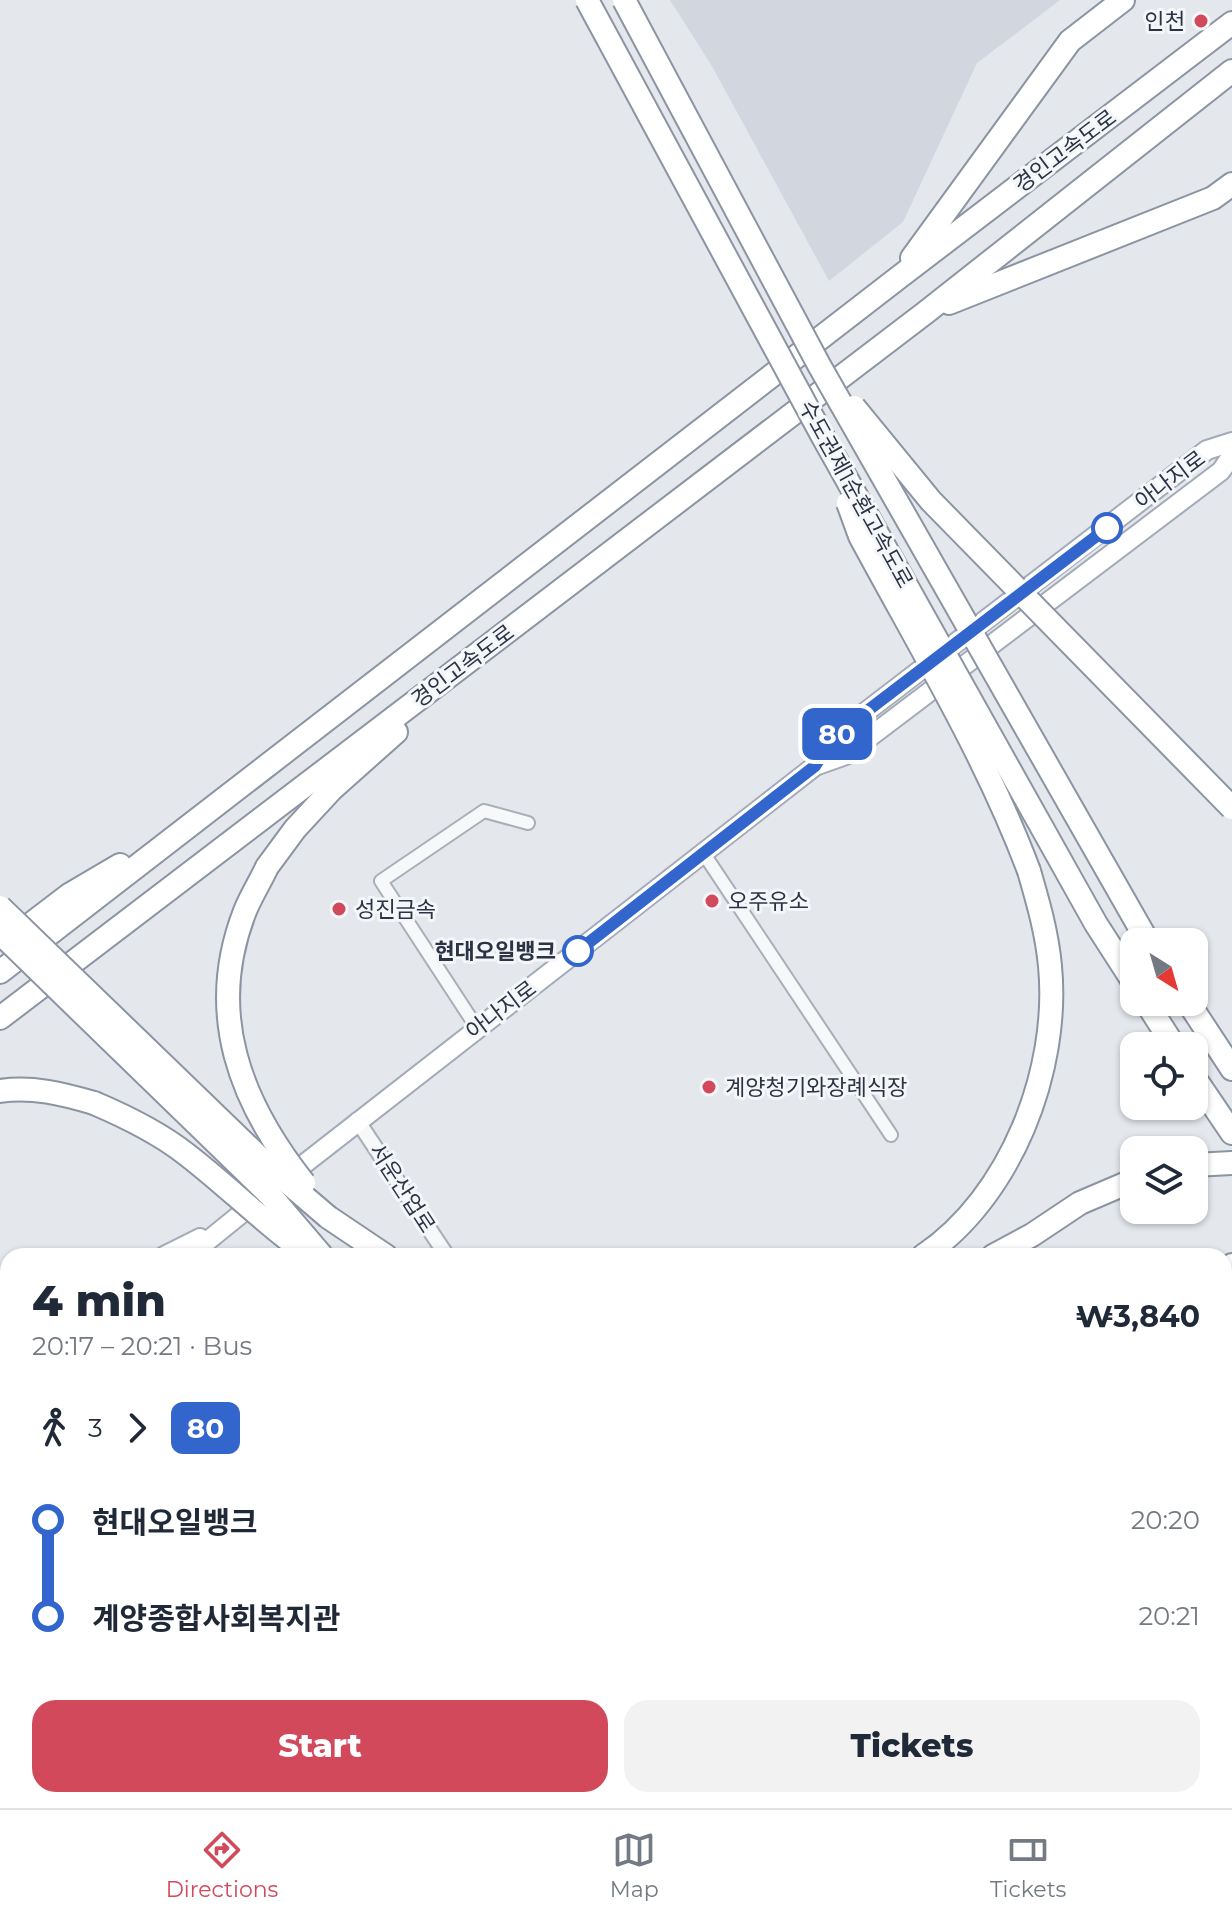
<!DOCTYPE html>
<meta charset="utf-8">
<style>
body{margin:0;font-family:Montserrat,"Noto Sans KR",sans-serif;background:#f2f2f3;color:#1f2937;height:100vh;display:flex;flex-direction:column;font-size:30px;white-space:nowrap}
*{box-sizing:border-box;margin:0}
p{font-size:26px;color:#747a83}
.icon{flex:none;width:44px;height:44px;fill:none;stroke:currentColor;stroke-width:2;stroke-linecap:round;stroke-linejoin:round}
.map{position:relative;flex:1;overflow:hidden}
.drawer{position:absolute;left:0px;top:1248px;width:1232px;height:560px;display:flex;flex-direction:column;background:#fff;border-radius:24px 24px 0 0;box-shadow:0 2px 6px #0004}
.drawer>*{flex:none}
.badge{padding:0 16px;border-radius:12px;font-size:28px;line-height:52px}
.needle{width:52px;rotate:143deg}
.controls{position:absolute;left:1120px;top:928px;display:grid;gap:16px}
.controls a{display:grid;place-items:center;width:88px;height:88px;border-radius:16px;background:#fff;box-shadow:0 2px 6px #0004;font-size:40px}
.map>.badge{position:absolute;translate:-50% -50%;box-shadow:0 0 0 4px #fff}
.legs{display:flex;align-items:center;gap:12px;height:88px;padding:0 32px;font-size:26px}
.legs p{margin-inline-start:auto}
.summary{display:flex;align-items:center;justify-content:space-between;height:136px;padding:0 32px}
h1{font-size:44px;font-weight:800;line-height:60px}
.action{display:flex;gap:16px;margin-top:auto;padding:16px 32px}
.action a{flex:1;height:92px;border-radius:24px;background:#d1495b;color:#fff;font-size:32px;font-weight:800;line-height:92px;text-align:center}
.action a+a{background:#f2f2f3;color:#1f2937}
ul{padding:0 32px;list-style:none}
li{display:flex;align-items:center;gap:28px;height:96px;font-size:30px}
li i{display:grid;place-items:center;width:12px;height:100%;margin:0 10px;background:currentColor}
li i::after{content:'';width:20px;height:20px;margin:-10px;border:6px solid;border-radius:50%;background:#fff}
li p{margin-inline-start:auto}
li:first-child i{background:linear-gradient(#0000 50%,currentColor 0)}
li:last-child i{background:linear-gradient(currentColor 50%,#0000 0)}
.tab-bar{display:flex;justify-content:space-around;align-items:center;height:112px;border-top:2px solid #e0e1e3;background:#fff;font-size:22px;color:#747a83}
.tab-bar a{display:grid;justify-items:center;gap:4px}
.tab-bar .selected{color:#d1495b}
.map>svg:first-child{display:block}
.built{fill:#d2d6de}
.water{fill:#9fb4cc}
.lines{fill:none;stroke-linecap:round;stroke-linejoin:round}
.minor-casing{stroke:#a9aeb7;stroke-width:16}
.tertiary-casing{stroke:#a9aeb7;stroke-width:18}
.primary-casing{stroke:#a3abb8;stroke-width:22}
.motorway-casing{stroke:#8b94a3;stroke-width:26}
.minor{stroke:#f7f8fa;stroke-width:12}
.tertiary{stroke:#f7f8fa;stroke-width:14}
.primary{stroke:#fff;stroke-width:18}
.motorway{stroke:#fff;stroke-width:22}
.motorway-bridge-casing{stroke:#8b94a3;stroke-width:26;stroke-linecap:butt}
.motorway-bridge{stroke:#fff;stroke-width:22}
.line-1-casing{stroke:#fff;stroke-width:18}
.line-1{stroke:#36c;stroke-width:12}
.poi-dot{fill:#d1495b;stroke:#f4f6f9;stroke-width:3}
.stop-1-dot{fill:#fff;stroke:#36c;stroke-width:4}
.labels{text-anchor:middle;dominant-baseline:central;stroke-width:6;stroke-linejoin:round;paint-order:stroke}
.poi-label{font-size:22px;fill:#2b3445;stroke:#f4f6f9;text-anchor:start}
.street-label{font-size:22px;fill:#2b3445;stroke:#f4f6f9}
.stop-label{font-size:22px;font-weight:bold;fill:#2b3445;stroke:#f4f6f9;text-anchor:end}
</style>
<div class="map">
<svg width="1232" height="1808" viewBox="0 0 1232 1808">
<rect width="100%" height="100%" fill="#e4e7ec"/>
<!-- built -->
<polygon class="built" points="670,0 1060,0 977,63 903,222 829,281 713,68"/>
<!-- water -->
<g class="water">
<polygon points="0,1511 8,1522 8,1702 0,1692"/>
<polygon points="83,1800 223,1800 229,1808 89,1808"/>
</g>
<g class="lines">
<defs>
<g id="minor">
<polyline points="704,854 891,1135"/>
<polyline points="477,1028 381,881 484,811 528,823"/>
<polyline points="0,1452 8,1463"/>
<polyline points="1224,1543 1232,1538"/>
<polyline points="270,1800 276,1808"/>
<polyline points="825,1808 837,1800"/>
</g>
<g id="tertiary">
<polyline points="357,1120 447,1256"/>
<polyline points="0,1380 8,1374"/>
<polyline points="0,1779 8,1789"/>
<polyline points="16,1800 21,1808"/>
<polyline points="735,1800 740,1808"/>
<polyline points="0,1806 2,1808"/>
</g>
<g id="primary">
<polyline points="815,766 846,755 1221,471 1232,455"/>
<polyline points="285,1179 815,766 833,737 1207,450 1232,442"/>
<polyline points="164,1256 200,1238"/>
<polyline points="189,1256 258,1200"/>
<polyline points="0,1406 8,1400"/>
</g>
<g id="motorway">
<polyline points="912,258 1070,41 1123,0"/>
<polyline points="949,303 1213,198 1232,184"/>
<polyline points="267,867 295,829 332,789 396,732"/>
<polyline points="10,940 69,895 120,865"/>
<polyline points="0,972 898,278 1232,23"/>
<polyline points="1146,1002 1174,1046"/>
<polyline points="1188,1002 1232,1069"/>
<polyline points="0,1018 925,313 1232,71"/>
<polyline points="1194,1077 1232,1133"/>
<path d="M0 1091C32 1086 63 1094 94 1103"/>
<polyline points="1194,1165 1232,1163"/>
<polyline points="328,1217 386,1256"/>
<path d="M923 1256C1011 1197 1060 1070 1050 966 1047 933 1038 902 1029 871"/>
<polyline points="993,1256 1032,1235 1080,1203 1134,1180"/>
<polyline points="1224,1272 1232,1265"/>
<polyline points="1224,1421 1232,1421"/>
</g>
</defs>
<!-- minor casing -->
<use href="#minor" class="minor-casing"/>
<!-- tertiary casing -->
<use href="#tertiary" class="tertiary-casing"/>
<!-- primary casing -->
<use href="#primary" class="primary-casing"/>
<!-- motorway casing -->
<use href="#motorway" class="motorway-casing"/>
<!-- minor -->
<use href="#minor" class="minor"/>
<!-- tertiary -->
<use href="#tertiary" class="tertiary"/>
<!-- primary -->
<use href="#primary" class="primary"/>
<!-- motorway -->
<use href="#motorway" class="motorway"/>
<defs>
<g id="motorway-bridge">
<polyline points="587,0 822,435 1096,924 1134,983"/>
<polyline points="624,0 819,365 1148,942"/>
<polyline points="854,407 931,501 1232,808"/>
<path d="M848 503 860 536C919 646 985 754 1029 871"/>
<path d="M267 867C260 882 251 896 245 911 205 1013 240 1102 304 1183"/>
<polyline points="0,907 266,1164 328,1217"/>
<polyline points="0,933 270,1195 322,1256"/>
<path d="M94 1103C127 1117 158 1132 186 1154 229 1187 266 1225 310 1256"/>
</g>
</defs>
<!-- motorway-bridge casing -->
<use href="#motorway-bridge" class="motorway-bridge-casing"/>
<!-- motorway-bridge -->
<use href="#motorway-bridge" class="motorway-bridge"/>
</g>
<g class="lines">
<defs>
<polyline id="line-1" points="578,951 815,766 833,737 1107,528"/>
</defs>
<!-- line-1 casing -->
<use href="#line-1" class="line-1-casing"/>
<!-- line-1 -->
<use href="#line-1" class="line-1"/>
</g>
<!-- markers -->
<g class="poi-dot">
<circle cx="1201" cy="21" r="8"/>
<circle cx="712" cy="901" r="8"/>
<circle cx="339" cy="909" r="8"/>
<circle cx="709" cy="1087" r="8"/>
</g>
<g class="stop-1-dot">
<circle cx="1107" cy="528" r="14"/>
<circle cx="578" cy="951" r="14"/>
</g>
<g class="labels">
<!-- poi labels -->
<g class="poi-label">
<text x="1185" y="21" text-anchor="end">인천</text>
<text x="728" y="901">오주유소</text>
<text x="355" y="909">성진금속</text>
<text x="725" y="1087">계양청기와장례식장</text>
</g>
<!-- street labels -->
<g class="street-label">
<text transform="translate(1065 151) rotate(-37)">경인고속도로</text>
<text transform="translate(1170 480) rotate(-37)">아나지로</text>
<text transform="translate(856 494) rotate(61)">수도권제1순환고속도로</text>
<text transform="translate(463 666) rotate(-37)">경인고속도로</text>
<text transform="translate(501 1010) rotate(-37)">아나지로</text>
<text transform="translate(402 1188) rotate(57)">서운산업로</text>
</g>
<!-- stop labels -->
<g class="stop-label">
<text x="556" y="951">현대오일뱅크</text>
</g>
</g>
</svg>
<div class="controls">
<a><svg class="needle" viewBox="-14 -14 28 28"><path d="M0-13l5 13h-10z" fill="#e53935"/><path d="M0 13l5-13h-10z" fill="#747a83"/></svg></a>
<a><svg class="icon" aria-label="locate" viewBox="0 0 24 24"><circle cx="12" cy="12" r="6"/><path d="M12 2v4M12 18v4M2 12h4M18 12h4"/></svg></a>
<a><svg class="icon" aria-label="layers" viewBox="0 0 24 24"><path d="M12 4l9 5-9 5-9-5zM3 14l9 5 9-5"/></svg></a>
</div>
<b class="badge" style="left:837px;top:734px;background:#36c;color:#fff">80</b>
<section class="drawer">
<div class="summary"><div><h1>4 min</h1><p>20:17 – 20:21 · Bus</p></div><b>₩3,840</b></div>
<div class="legs"><svg class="icon" aria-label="walk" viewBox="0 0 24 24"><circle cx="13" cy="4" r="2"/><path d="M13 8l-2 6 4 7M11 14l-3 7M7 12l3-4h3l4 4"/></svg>3<svg class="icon" aria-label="forward" viewBox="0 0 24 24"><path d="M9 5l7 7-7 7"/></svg><b class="badge" style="background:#36c;color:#fff">80</b></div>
<ul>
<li><i style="color:#36c"></i><b>현대오일뱅크</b><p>20:20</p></li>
<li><i style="color:#36c"></i><b>계양종합사회복지관</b><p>20:21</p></li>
</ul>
<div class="action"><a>Start</a><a>Tickets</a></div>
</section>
</div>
<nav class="tab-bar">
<a class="selected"><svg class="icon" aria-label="directions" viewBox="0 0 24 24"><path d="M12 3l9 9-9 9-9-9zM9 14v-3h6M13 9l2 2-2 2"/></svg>Directions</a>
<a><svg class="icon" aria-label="map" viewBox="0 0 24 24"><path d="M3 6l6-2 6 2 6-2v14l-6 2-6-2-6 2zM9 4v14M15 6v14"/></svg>Map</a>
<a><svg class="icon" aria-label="tickets" viewBox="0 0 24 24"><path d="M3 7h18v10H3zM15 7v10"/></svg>Tickets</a>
</nav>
